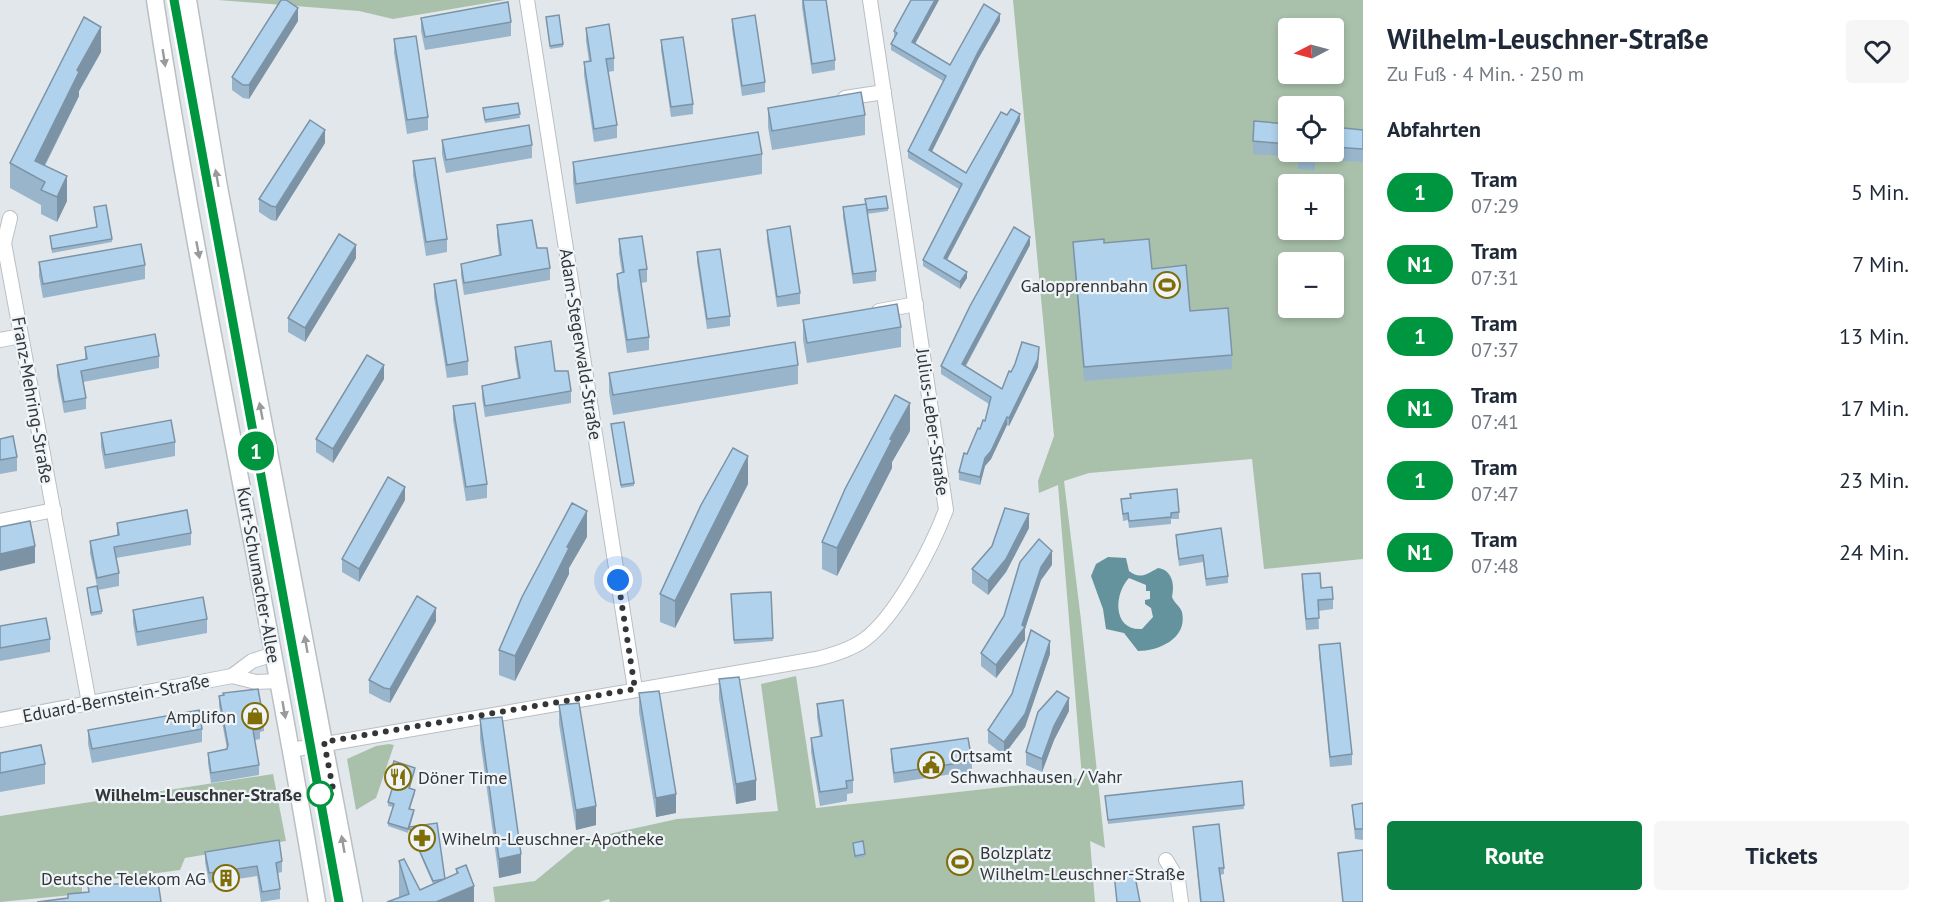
<!DOCTYPE html>
<html lang="de">
<meta charset="utf-8">
<style>
body{margin:0;font-family:"PT Sans",sans-serif;background:#f6f6f7;color:#1f2937;height:100vh;display:flex;flex-direction:column;font-size:22px;white-space:nowrap}
*{box-sizing:border-box;margin:0}
p{font-size:20px;color:#747a83}
.icon{flex:none;width:33px;height:33px;fill:none;stroke:currentColor;stroke-width:2;stroke-linecap:round;stroke-linejoin:round}
.map{position:relative;flex:1;overflow:hidden}
.side{display:flex;flex-direction:column;background:#fff;width:570px}
.side>*{flex:none}
.badge{padding:0 12px;border-radius:20px;font-size:21px;line-height:39px}
.needle{width:39px;rotate:264deg}
.tools{position:absolute;left:1278px;top:18px;display:grid;gap:12px}
.tools a{display:grid;place-items:center;width:66px;height:66px;border-radius:6px;background:#fff;box-shadow:0 3px 9px #0003;font-size:30px}
.you{position:absolute;width:30px;height:30px;margin:-15px;border:4px solid #fff;border-radius:50%;background:#1a73e8;box-shadow:0 0 0 9px #1a73e833}
.map>.badge{position:absolute;translate:-50% -50%;box-shadow:0 0 0 3px #fff}
h2{padding:0 24px;font-size:22px;line-height:54px}
.round{display:grid;place-items:center;flex:none;width:63px;height:63px;border-radius:6px;background:#f6f6f7}
.overview{display:flex;align-items:center;justify-content:space-between;height:102px;padding:0 24px}
h1{font-size:28px;font-weight:800;line-height:45px}
.action{display:flex;gap:12px;margin-top:auto;padding:12px 24px}
.action a{flex:1;height:69px;border-radius:6px;background:#0b8043;color:#fff;font-size:24px;font-weight:800;line-height:69px;text-align:center}
.action a+a{background:#f6f6f7;color:#1f2937}
ul{padding:0;list-style:none}
li{display:flex;align-items:center;gap:18px;height:72px;padding:0 24px}
li div{flex:1}
li b{display:block;font-size:22px}
li em{font-style:normal}
li .badge{min-width:66px;font-weight:700;text-align:center}
main{display:flex;flex:1;min-height:0}
.map>svg:first-child{display:block}
.green{fill:#a9c1ab;fill-rule:evenodd}
.water{fill:#65939d;fill-rule:evenodd}
.lines{fill:none;stroke-linecap:round;stroke-linejoin:round}
.minor-casing{stroke:#babfc3;stroke-width:16}
.tertiary-casing{stroke:#babfc3;stroke-width:19}
.minor{stroke:#fff;stroke-width:14}
.tertiary{stroke:#fff;stroke-width:16}
.tram{stroke:#8b8e91;stroke-width:1.5}
.wall{fill:#98b5cc}
.shaded-wall{fill:#7c93a6}
.building{fill:#b1d2ed;stroke:#7c93a6;stroke-width:1.5}
.oneway{fill:#9a9a9b}
.line-casing{stroke:#fff;stroke-width:14}
.line{stroke:#009640;stroke-width:9}
.walk{stroke:#343637;stroke-width:6;stroke-dasharray:0 10.8}
.stop-dot{fill:#fff;stroke:#009640;stroke-width:3}
.labels{text-anchor:middle;dominant-baseline:central;stroke-width:4.5;stroke-linejoin:round;paint-order:stroke}
.poi-label{font-size:18px;fill:#343637;stroke:#eff4f8;text-anchor:start}
.street-label{font-size:18px;fill:#343637;stroke:#eff4f8}
.stop-label{font-size:18px;font-weight:bold;fill:#343637;stroke:#eff4f8;text-anchor:end}
</style>
<main>
<div class="map">
<svg width="1363" height="902" viewBox="0 0 1363 902">
<rect width="100%" height="100%" fill="#e2e7eb"/>
<!-- green -->
<g class="green">
<polygon points="218,0 505,0 393,19 359,11"/>
<path d="M1013 0H1363V559L1264 569 1252 459 1089 473 1064 481 1081 620 1105 848 1090 841 1095 902H610L609 899 600 902H495L493 887 535 881 586 839 677 819 778 811 761 684 796 676 816 808 1082 778 1058 485 1039 493 1038 481 1054 436ZM1288 28H1334V74H1288ZM1288 106H1334V152H1288ZM1288 184H1334V230H1288ZM1288 262H1334V308H1288Z"/>
<polygon points="389,744 394,745 376,798 356,810 347,759 376,746"/>
<polygon points="273,774 286,841 185,858 180,870 82,883 82,894 0,902 0,816"/>
</g>
<!-- water -->
<path class="water" d="M1108 557 1126 558 1129 571C1140 580 1147 574 1158 568 1172 570 1175 584 1172 597 1174 603 1180 606 1182 612 1188 639 1158 651 1138 651L1124 633 1106 629 1103 609 1091 576 1096 564ZM1129 578 1146 585V591H1150V599L1145 600V604L1151 608 1153 617 1142 629C1112 631 1114 593 1129 578Z"/>
<g class="lines">
<defs>
<g id="minor">
<polyline points="527,0 635,689"/>
<polyline points="845,98 884,92"/>
<polyline points="10,218 4,243 89,703"/>
<polyline points="879,311 916,304"/>
<polyline points="0,340 21,336"/>
<polyline points="0,521 54,510"/>
<polyline points="232,676 256,682 279,681"/>
<polyline points="0,720 232,676 252,661 274,654"/>
<path d="M291 750 816 659C833 655 850 650 864 640 896 617 932 547 946 510L870 0"/>
<polyline points="1166,860 1178,880 1181,902"/>
</g>
<g id="tertiary">
<path d="M155 0C201 302 268 600 317 902"/>
<polyline points="188,0 219,187 354,902"/>
</g>
</defs>
<!-- minor casing -->
<use href="#minor" class="minor-casing"/>
<!-- tertiary casing -->
<use href="#tertiary" class="tertiary-casing"/>
<!-- minor -->
<use href="#minor" class="minor"/>
<!-- tertiary -->
<use href="#tertiary" class="tertiary"/>
<!-- tram -->
<polyline class="tram" points="174,0 339,902"/>
</g>
<!-- wall -->
<g class="wall">
<polygon points="802,0 826,0 835,60 835,70 812,74 802,7"/>
<polygon points="939,0 915,44 950,65 1000,21 978,59 932,152 966,173 1007,115 1020,121 947,260 967,278 960,289 923,266 923,260 959,189 908,158 908,151 943,81 891,50 891,44 894,38 894,31"/>
<polygon points="546,17 563,44 563,47 550,49"/>
<polygon points="421,18 511,22 511,36 425,50 421,31"/>
<polygon points="732,19 765,82 765,92 742,96 732,29"/>
<polygon points="298,21 249,99 243,98 232,90 232,77"/>
<polygon points="586,28 614,58 614,71 608,72 617,125 617,138 594,142 584,75 584,62 589,61 586,41"/>
<polygon points="394,39 428,117 428,130 407,134 394,53"/>
<polygon points="661,40 693,104 693,114 671,117 661,50"/>
<polygon points="101,52 79,91 79,96 45,166 67,201 57,222 41,214 41,205 10,188 10,163"/>
<polygon points="518,103 520,118 485,123 483,108"/>
<polygon points="768,108 865,115 865,135 772,150 768,127"/>
<polygon points="1288,124 1288,152 1334,152 1334,127 1363,130 1363,162 1315,159 1315,170 1298,169 1298,157 1253,154 1253,141"/>
<polygon points="442,140 532,145 532,158 446,173 442,154"/>
<polygon points="325,143 276,221 271,220 259,212 259,199"/>
<polygon points="762,154 762,174 576,204 573,182 573,162"/>
<polygon points="413,161 447,239 447,252 426,256 413,175"/>
<polygon points="94,207 112,239 112,242 52,253 50,236 97,227"/>
<polygon points="843,207 888,208 888,211 867,214 876,271 876,281 853,284 843,217"/>
<polygon points="497,225 537,248 550,268 550,280 464,295 461,275 461,264 499,255 497,236"/>
<polygon points="767,230 800,293 800,304 777,307 767,240"/>
<polygon points="619,239 647,269 647,282 641,283 649,337 649,350 627,353 617,287 617,274 622,273 619,253"/>
<polygon points="1073,242 1104,243 1152,269 1232,355 1232,369 1084,381 1073,255"/>
<polygon points="1030,245 966,366 1002,389 1011,372 1039,355 1038,367 1009,426 1007,425 991,459 985,466 980,485 959,480 959,472 967,454 985,421 989,404 941,374 941,366"/>
<polygon points="697,252 730,316 730,326 707,329 697,262"/>
<polygon points="356,258 305,342 288,332 288,318"/>
<polygon points="39,262 145,265 145,279 43,298 39,276"/>
<polygon points="434,284 468,361 468,375 447,378 434,297"/>
<polygon points="803,320 901,327 901,347 807,363 803,340"/>
<polygon points="85,347 159,356 159,368 83,382 86,398 86,409 64,413 57,376 57,365 85,360"/>
<polygon points="515,347 555,371 571,391 571,403 485,417 482,398 482,386 518,378 515,358"/>
<polygon points="798,365 798,384 613,415 609,392 609,373"/>
<polygon points="384,379 333,463 316,452 316,439"/>
<polygon points="453,406 487,484 487,498 466,501 453,420"/>
<polygon points="611,424 634,483 634,486 621,488"/>
<polygon points="910,431 892,462 892,468 837,576 822,569 822,542"/>
<polygon points="101,433 175,442 175,456 105,469 101,447"/>
<polygon points="0,439 17,457 17,471 0,474"/>
<polygon points="748,484 675,628 660,622 660,594"/>
<polygon points="1121,499 1179,512 1179,519 1171,519 1171,524 1129,528 1128,520 1123,521"/>
<polygon points="405,500 359,582 342,572 342,559"/>
<polygon points="117,523 191,533 191,545 116,558 119,573 119,586 98,590 102,614 91,616 87,588 97,586 90,553 90,541 117,536"/>
<polygon points="1029,528 1006,572 988,595 972,583 972,569"/>
<polygon points="1176,535 1228,576 1228,583 1206,586 1203,562 1179,566 1176,542"/>
<polygon points="587,537 569,568 569,574 515,681 499,675 499,650"/>
<polygon points="1052,565 1041,580 1025,629 1025,640 996,678 981,666 981,653"/>
<polygon points="1302,574 1321,588 1333,599 1333,609 1318,611 1319,629 1306,630 1302,585"/>
<polygon points="771,592 773,641 734,644 731,594"/>
<polygon points="133,610 207,619 207,633 137,646 133,623"/>
<polygon points="436,621 390,703 384,701 369,693 369,680"/>
<polygon points="0,626 50,639 50,652 0,661"/>
<polygon points="1319,645 1352,754 1352,765 1330,767 1319,655"/>
<polygon points="1050,654 1025,727 1004,755 988,743 988,730 1012,694"/>
<polygon points="719,679 756,800 736,804 719,699"/>
<polygon points="639,693 676,813 656,817 639,712"/>
<polygon points="219,696 264,721 264,731 260,732 260,739 255,740 259,765 259,775 211,783 208,763 208,753 227,749 219,706"/>
<polygon points="817,704 853,780 853,793 847,794 847,801 820,806 811,752 811,738 820,737 817,717"/>
<polygon points="559,705 596,825 576,830 559,724"/>
<polygon points="1069,711 1054,740 1042,772 1026,765 1026,752"/>
<polygon points="480,719 521,873 499,878 480,739"/>
<polygon points="202,729 202,742 92,763 88,744 88,730"/>
<polygon points="891,749 972,761 972,771 894,783 891,759"/>
<polygon points="0,753 45,764 45,784 0,792"/>
<polygon points="415,771 410,788 415,793 410,809 414,813 410,827 445,879 456,874 456,869 474,902 399,898 399,861 420,890 433,884 409,829 408,833 388,826 388,823 393,807 388,806 388,802 393,786 388,785 388,781"/>
<polygon points="1242,781 1244,809 1108,824 1105,796"/>
<polygon points="1363,803 1363,840 1355,839 1352,805"/>
<polygon points="1193,827 1224,868 1224,874 1220,875 1224,902 1200,902"/>
<polygon points="853,843 865,854 865,857 855,859"/>
<polygon points="205,852 282,861 282,872 278,873 280,889 280,899 261,902 257,876 209,883 205,862"/>
</g>
<!-- shaded-wall -->
<g class="shaded-wall">
<polygon points="935,0 939,0 912,49 912,42"/>
<polygon points="298,8 298,21 249,99 249,85"/>
<polygon points="1000,14 1000,21 978,59 929,157 929,150 978,52"/>
<polygon points="101,27 101,52 79,91 79,96 38,178 35,161 77,70"/>
<polygon points="1020,114 1020,121 944,265 944,258"/>
<polygon points="325,130 325,143 276,221 276,207"/>
<polygon points="67,176 67,201 57,222 57,197"/>
<polygon points="1030,237 1030,245 962,372 962,364"/>
<polygon points="356,245 356,258 305,342 305,328"/>
<polygon points="967,272 967,278 960,289 960,282"/>
<polygon points="1039,347 1038,367 1009,426 1009,418"/>
<polygon points="384,365 384,379 333,463 333,449"/>
<polygon points="910,403 910,431 892,462 892,468 837,576 837,548 890,439"/>
<polygon points="1007,417 1007,425 991,459 985,466 980,485 980,477 985,458"/>
<polygon points="748,456 748,484 675,628 675,601"/>
<polygon points="405,487 405,500 359,582 359,569"/>
<polygon points="587,511 587,537 569,568 569,574 515,681 515,656 567,547"/>
<polygon points="1029,514 1029,528 1006,572 988,595 988,581"/>
<polygon points="35,546 35,563 0,571 0,554"/>
<polygon points="1052,551 1052,565 1041,580 1025,629 1025,640 996,678 996,665 1022,625 1041,567"/>
<polygon points="436,608 436,621 390,703 390,689"/>
<polygon points="1050,641 1050,654 1025,727 1004,755 1004,742"/>
<polygon points="1069,698 1069,711 1054,740 1042,772 1042,759 1054,726"/>
<polygon points="756,780 756,800 736,804 736,784"/>
<polygon points="676,794 676,813 656,817 656,798"/>
<polygon points="596,806 596,825 576,830 576,810"/>
<polygon points="521,854 521,873 499,878 499,859"/>
<polygon points="474,886 474,902 436,902"/>
</g>
<!-- building -->
<g class="building">
<polygon points="281,0 286,0 298,8 249,85 243,85 232,77"/>
<polygon points="803,0 826,0 835,60 812,64"/>
<polygon points="911,0 935,0 912,42 950,65 984,4 1000,14 978,52 929,150 966,173 1001,112 1007,115 1011,109 1020,114 944,258 967,272 960,282 923,260 962,184 908,151 946,76 891,44 897,33 894,31"/>
<polygon points="508,2 511,22 425,37 421,18"/>
<polygon points="559,15 563,44 550,46 546,17"/>
<polygon points="755,15 765,82 742,86 732,19"/>
<polygon points="84,17 101,27 77,70 79,72 35,161 67,176 57,197 41,190 45,182 10,163"/>
<polygon points="609,24 614,58 606,59 617,125 594,129 584,62 591,61 586,28"/>
<polygon points="416,36 428,117 407,120 394,39"/>
<polygon points="683,37 693,104 671,107 661,40"/>
<polygon points="861,92 865,115 772,131 768,108"/>
<polygon points="518,103 520,114 485,120 483,108"/>
<polygon points="310,120 325,130 276,207 271,206 259,199"/>
<polygon points="1254,121 1288,124 1288,144 1253,141"/>
<polygon points="529,125 532,145 446,160 442,140"/>
<polygon points="1334,127 1363,130 1363,149 1334,147"/>
<polygon points="758,132 762,154 576,184 573,162"/>
<polygon points="1298,152 1315,152 1315,157 1298,156"/>
<polygon points="435,158 447,239 426,242 413,161"/>
<polygon points="886,196 888,208 867,210 865,199"/>
<polygon points="866,204 876,271 853,274 843,207"/>
<polygon points="106,205 112,239 52,249 50,236 97,227 94,207"/>
<polygon points="532,220 537,248 547,248 550,268 464,283 461,264 501,255 497,225"/>
<polygon points="790,226 800,293 777,297 767,230"/>
<polygon points="1014,227 1030,237 962,364 1002,389 1009,371 1011,372 1015,364 1022,342 1039,347 1038,359 1009,418 1007,417 991,451 985,458 980,477 959,472 964,453 967,454 978,428 980,429 983,420 985,421 991,397 941,366 970,306"/>
<polygon points="339,234 356,245 305,328 288,318"/>
<polygon points="642,236 647,269 639,270 649,337 627,340 617,274 624,272 619,239"/>
<polygon points="1104,239 1104,243 1149,239 1152,269 1186,265 1190,311 1228,308 1232,355 1084,367 1073,242"/>
<polygon points="141,244 145,265 43,284 39,262"/>
<polygon points="720,249 730,316 707,319 697,252"/>
<polygon points="456,280 468,361 447,365 434,284"/>
<polygon points="897,304 901,327 807,343 803,320"/>
<polygon points="155,334 159,356 81,371 86,398 64,402 57,365 87,359 85,347"/>
<polygon points="551,341 555,371 568,371 571,391 485,406 482,386 520,378 515,347"/>
<polygon points="795,342 798,365 613,395 609,373"/>
<polygon points="367,355 384,365 333,449 316,439"/>
<polygon points="895,395 910,403 890,439 892,440 837,548 822,542 845,489"/>
<polygon points="475,403 487,484 466,487 453,406"/>
<polygon points="171,420 175,442 105,455 101,433"/>
<polygon points="624,422 634,483 621,485 611,424"/>
<polygon points="13,436 17,457 0,460 0,439"/>
<polygon points="733,448 748,456 675,601 660,594 701,505"/>
<polygon points="388,477 405,487 359,569 342,559"/>
<polygon points="1177,489 1179,512 1171,513 1171,517 1129,521 1128,513 1123,514 1121,499 1131,498 1130,494"/>
<polygon points="572,503 587,511 567,547 569,548 515,656 499,650 522,597"/>
<polygon points="1005,508 1029,514 1006,559 988,581 972,569 992,546"/>
<polygon points="187,510 191,533 114,547 119,573 97,578 90,541 119,535 117,523"/>
<polygon points="30,521 35,546 0,554 0,527"/>
<polygon points="1221,528 1228,576 1206,579 1203,555 1179,559 1176,535"/>
<polygon points="1039,539 1052,551 1041,567 1022,625 1025,627 996,665 981,653 1004,616 1020,562"/>
<polygon points="1320,573 1321,588 1332,587 1333,599 1318,600 1319,618 1306,619 1302,574"/>
<polygon points="97,586 102,611 91,613 87,588"/>
<polygon points="771,592 773,638 734,640 731,594"/>
<polygon points="417,596 436,608 390,689 384,688 369,680"/>
<polygon points="203,597 207,619 137,632 133,610"/>
<polygon points="46,618 50,639 0,648 0,626"/>
<polygon points="1031,630 1050,641 1025,714 1004,742 988,730 1012,694"/>
<polygon points="1340,643 1352,754 1330,757 1319,645"/>
<polygon points="739,677 756,780 736,784 719,679"/>
<polygon points="258,689 264,721 259,722 260,729 253,730 259,765 211,773 208,753 227,749 228,745 219,696 224,695 223,693"/>
<polygon points="659,691 676,794 656,798 639,693"/>
<polygon points="1057,691 1069,698 1054,726 1042,759 1026,752 1038,712"/>
<polygon points="843,700 853,780 846,781 847,788 820,792 811,738 822,736 817,704"/>
<polygon points="579,703 596,806 576,810 559,705"/>
<polygon points="199,710 202,729 92,749 88,730"/>
<polygon points="502,717 521,854 499,859 480,719"/>
<polygon points="968,738 972,761 894,773 891,749"/>
<polygon points="41,745 45,764 0,773 0,753"/>
<polygon points="394,761 415,768 409,788 415,790 409,809 414,810 408,829 388,823 394,804 388,802 394,783 388,781"/>
<polygon points="1242,781 1244,805 1108,820 1105,796"/>
<polygon points="1363,803 1363,829 1355,829 1352,805"/>
<polygon points="437,823 445,879 433,881 409,827"/>
<polygon points="1219,824 1224,868 1219,868 1224,902 1201,902 1193,827"/>
<polygon points="279,840 282,861 276,863 280,889 262,892 257,866 209,873 205,852"/>
<polygon points="863,841 865,854 855,856 853,843"/>
<polygon points="1363,850 1363,902 1343,902 1338,853"/>
<polygon points="404,859 420,890 458,873 456,869 466,865 474,886 436,902 387,902 409,894 399,861"/>
<polygon points="1134,871 1140,902 1117,902 1114,873"/>
<polygon points="158,881 161,902 37,902 68,898 68,894 89,892 88,886"/>
</g>
<!-- one-way arrows -->
<defs><path id="oneway-solid" d="M-6-.8H1V-3.2L6.5 0L1 3.2V.8H-6Z" transform="scale(1.5)"/></defs>
<g class="oneway">
<use href="#oneway-solid" transform="translate(164 58) rotate(81)"/>
<use href="#oneway-solid" transform="translate(217 178) rotate(-100)"/>
<use href="#oneway-solid" transform="translate(198 250) rotate(79)"/>
<use href="#oneway-solid" transform="translate(261 411) rotate(-101)"/>
<use href="#oneway-solid" transform="translate(306 644) rotate(-100)"/>
<use href="#oneway-solid" transform="translate(284 710) rotate(80)"/>
<use href="#oneway-solid" transform="translate(343 844) rotate(-100)"/>
</g>
<g class="lines">
<defs>
<polyline id="line" points="174,0 339,902"/>
</defs>
<!-- line casing -->
<use href="#line" class="line-casing"/>
<!-- line -->
<use href="#line" class="line"/>
<!-- walk -->
<polyline class="walk" points="320,794 334,794 324,742 635,689 618,580"/>
</g>
<!-- icons -->
<defs>
<symbol id="stadium-ring" viewBox="-11 -11 22 22"><circle r="9.5" fill="#eff4f8" stroke="#7f6d08" stroke-width="1.5"/><path d="M0-5a6.5 5 0 1 0 0 10a6.5 5 0 1 0 0-10ZM-3.5-1.8h7v3.6h-7Z" fill="#7f6d08"/></symbol>
<symbol id="shop-ring" viewBox="-11 -11 22 22"><circle r="9.5" fill="#eff4f8" stroke="#7f6d08" stroke-width="1.5"/><path d="M-5-2.5h2.3a2.7 3.5 0 0 1 5.4 0H5L5.5 6h-11ZM-1.5-2.5h3a1.5 2.3 0 0 0-3 0Z" fill="#7f6d08"/></symbol>
<symbol id="civic-ring" viewBox="-11 -11 22 22"><circle r="9.5" fill="#eff4f8" stroke="#7f6d08" stroke-width="1.5"/><path d="M-.6-6.5H3V-4.5H.6V-3L4-1V1h2V6H-6V1h2V-1L-.6-3ZM-1.2 2.5V6h2.4V2.5Z" fill="#7f6d08"/></symbol>
<symbol id="restaurant-ring" viewBox="-11 -11 22 22"><circle r="9.5" fill="#eff4f8" stroke="#7f6d08" stroke-width="1.5"/><path d="M-5-6h1v4h1v-4h1v4h1v-4h1v5L-1.5 .5V6h-2V.5L-5-1ZM5-6V6H3V1.5H1.5Q1.5-4 5-6Z" fill="#7f6d08"/></symbol>
<symbol id="pharmacy-ring" viewBox="-11 -11 22 22"><circle r="9.5" fill="#eff4f8" stroke="#7f6d08" stroke-width="1.5"/><path d="M-2-6h4v4h4v4h-4v4h-4v-4h-4v-4h4Z" fill="#7f6d08"/></symbol>
<symbol id="building-ring" viewBox="-11 -11 22 22"><circle r="9.5" fill="#eff4f8" stroke="#7f6d08" stroke-width="1.5"/><path d="M-4-6H4V6H1V3H-1V6H-4ZM-2.5-4.3h1.7v1.8h-1.7ZM.8-4.3h1.7v1.8H.8ZM-2.5-1h1.7V.8h-1.7ZM.8-1h1.7V.8H.8Z" fill="#7f6d08"/></symbol>
</defs>
<g fill-rule="evenodd">
<use href="#stadium-ring" x="1152" y="270" width="30" height="30"/>
<use href="#shop-ring" x="240" y="701" width="30" height="30"/>
<use href="#civic-ring" x="916" y="750" width="30" height="30"/>
<use href="#restaurant-ring" x="383" y="762" width="30" height="30"/>
<use href="#pharmacy-ring" x="407" y="823" width="30" height="30"/>
<use href="#stadium-ring" x="945" y="847" width="30" height="30"/>
<use href="#building-ring" x="211" y="863" width="30" height="30"/>
</g>
<!-- markers -->
<circle class="stop-dot" cx="320" cy="794" r="12"/>
<g class="labels">
<!-- poi labels -->
<g class="poi-label">
<text x="1148" y="285" text-anchor="end">Galopprennbahn</text>
<text x="236" y="716" text-anchor="end">Amplifon</text>
<text x="950" y="755">Ortsamt<tspan x="950" dy="21">Schwachhausen / Vahr</tspan></text>
<text x="418" y="777">Döner Time</text>
<text x="442" y="838">Wihelm-Leuschner-Apotheke</text>
<text x="980" y="852">Bolzplatz<tspan x="980" dy="21">Wilhelm-Leuschner-Straße</tspan></text>
<text x="206" y="878" text-anchor="end">Deutsche Telekom AG</text>
</g>
<!-- street labels -->
<g class="street-label">
<text transform="translate(581 344) rotate(81)">Adam-Stegerwald-Straße</text>
<text transform="translate(33 400) rotate(80)">Franz-Mehring-Straße</text>
<text transform="translate(933 422) rotate(82)">Julius-Leber-Straße</text>
<text transform="translate(259 575) rotate(80)">Kurt-Schumacher-Allee</text>
<text transform="translate(116 698) rotate(-11)">Eduard-Bernstein-Straße</text>
</g>
<!-- stop labels -->
<g class="stop-label">
<text x="302" y="794">Wilhelm-Leuschner-Straße</text>
</g>
</g>
</svg>
<div class="tools">
<a><svg class="needle" viewBox="-14 -14 28 28"><path d="M0-13l5 13h-10z" fill="#e53935"/><path d="M0 13l5-13h-10z" fill="#747a83"/></svg></a>
<a><svg class="icon" aria-label="locate" viewBox="0 0 24 24"><circle cx="12" cy="12" r="6"/><path d="M12 2v4M12 18v4M2 12h4M18 12h4"/></svg></a>
<a>+</a>
<a>−</a>
</div>
<div class="you" style="left:618px;top:580px"></div>
<b class="badge" style="left:256px;top:451px;background:#009640;color:#fff">1</b>
</div>
<section class="side">
<div class="overview"><div><h1>Wilhelm-Leuschner-Straße</h1><p>Zu Fuß · 4 Min. · 250 m</p></div><a class="round"><svg class="icon" aria-label="heart" viewBox="0 0 24 24"><path d="M12 20l-8-8c-3-5 5-10 8-4 3-6 11-1 8 4z"/></svg></a></div>
<h2>Abfahrten</h2>
<ul>
<li><span class="badge" style="background:#009640;color:#fff">1</span><div><b>Tram</b><p>07:29</p></div><em>5 Min.</em></li>
<li><span class="badge" style="background:#009640;color:#fff">N1</span><div><b>Tram</b><p>07:31</p></div><em>7 Min.</em></li>
<li><span class="badge" style="background:#009640;color:#fff">1</span><div><b>Tram</b><p>07:37</p></div><em>13 Min.</em></li>
<li><span class="badge" style="background:#009640;color:#fff">N1</span><div><b>Tram</b><p>07:41</p></div><em>17 Min.</em></li>
<li><span class="badge" style="background:#009640;color:#fff">1</span><div><b>Tram</b><p>07:47</p></div><em>23 Min.</em></li>
<li><span class="badge" style="background:#009640;color:#fff">N1</span><div><b>Tram</b><p>07:48</p></div><em>24 Min.</em></li>
</ul>
<div class="action"><a>Route</a><a>Tickets</a></div>
</section>
</main>
